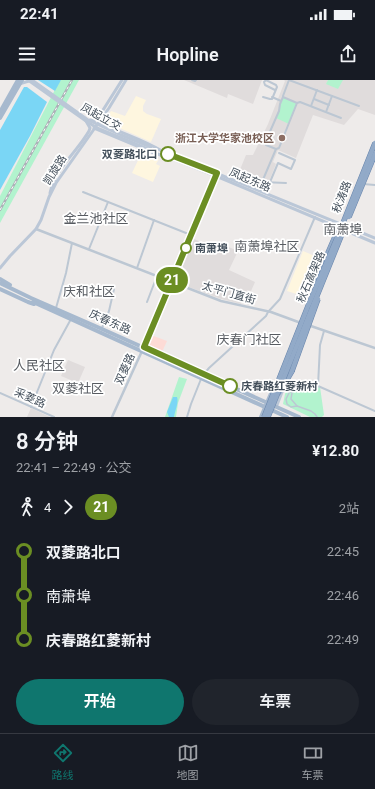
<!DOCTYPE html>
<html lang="zh">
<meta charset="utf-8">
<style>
body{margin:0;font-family:Roboto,"Noto Sans SC",sans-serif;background:#20242c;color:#f1f3f6;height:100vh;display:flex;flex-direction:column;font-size:15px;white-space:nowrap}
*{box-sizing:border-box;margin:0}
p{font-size:13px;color:#9ea1a6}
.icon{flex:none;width:22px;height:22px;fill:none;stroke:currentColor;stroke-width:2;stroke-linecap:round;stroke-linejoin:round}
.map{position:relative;height:337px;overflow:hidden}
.panel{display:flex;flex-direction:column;background:#171b24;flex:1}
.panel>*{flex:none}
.badge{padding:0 8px;border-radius:13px;font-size:14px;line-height:26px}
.map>.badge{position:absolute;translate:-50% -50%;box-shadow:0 0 0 2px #fff}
.legs{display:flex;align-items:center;gap:6px;height:44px;padding:0 16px;font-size:13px}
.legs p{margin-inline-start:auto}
.headline{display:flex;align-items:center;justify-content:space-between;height:68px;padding:0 16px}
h1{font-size:22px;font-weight:600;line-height:30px}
.action{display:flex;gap:8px;margin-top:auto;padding:8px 16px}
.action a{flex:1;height:46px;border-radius:24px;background:#0f766e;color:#fff;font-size:16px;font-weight:600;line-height:46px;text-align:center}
.action a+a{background:#20242c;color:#f1f3f6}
ul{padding:0 16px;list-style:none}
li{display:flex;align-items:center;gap:14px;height:44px;font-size:15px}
li i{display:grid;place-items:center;width:6px;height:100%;margin:0 5px;background:currentColor}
li i::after{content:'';width:10px;height:10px;margin:-5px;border:3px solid;border-radius:50%;background:#171b24}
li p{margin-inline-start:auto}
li:first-child i{background:linear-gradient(#0000 50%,currentColor 0)}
li:last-child i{background:linear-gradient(currentColor 50%,#0000 0)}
.status{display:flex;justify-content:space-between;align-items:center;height:28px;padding:0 20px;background:#171b24;direction:ltr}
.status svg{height:11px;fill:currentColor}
header{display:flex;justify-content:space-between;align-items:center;height:52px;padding:0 16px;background:#171b24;font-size:18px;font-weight:600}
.tab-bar{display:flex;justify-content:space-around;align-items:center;height:56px;border-top:1px solid #363941;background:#171b24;font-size:11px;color:#9ea1a6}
.tab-bar a{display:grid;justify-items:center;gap:2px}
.tab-bar .active{color:#0f766e}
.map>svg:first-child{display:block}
.commercial{fill:#fef6df}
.education{fill:#e0dcdc}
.medical{fill:#fddbd6}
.green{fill:#b2f3ce}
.water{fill:#7ad6f5}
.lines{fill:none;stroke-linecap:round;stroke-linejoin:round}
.trunk-casing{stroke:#6885ac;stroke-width:5.5}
.pedestrian{stroke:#bcc7d3;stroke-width:1.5}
.minor{stroke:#bcc7d3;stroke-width:2}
.tertiary{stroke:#bcc7d3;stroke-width:2.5}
.secondary{stroke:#bbc7d7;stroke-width:3}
.primary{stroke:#a7b9ce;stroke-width:4}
.trunk{stroke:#92aac8;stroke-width:4.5}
.rail-casing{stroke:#acb0b7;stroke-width:2.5}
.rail{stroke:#fff;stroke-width:1;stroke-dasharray:3;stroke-linecap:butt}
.trunk-bridge-casing{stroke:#6885ac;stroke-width:5.5;stroke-linecap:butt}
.secondary-bridge{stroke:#bbc7d7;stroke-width:3}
.trunk-bridge{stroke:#92aac8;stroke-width:4.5}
.line-1-casing{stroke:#fff;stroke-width:9}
.line-1{stroke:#6b8e23;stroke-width:6}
.education-dot{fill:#8d6e63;stroke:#fff;stroke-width:1.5}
.stop-1-dot{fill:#fff;stroke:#6b8e23;stroke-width:2}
.labels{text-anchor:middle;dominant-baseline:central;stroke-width:3.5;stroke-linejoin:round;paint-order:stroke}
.street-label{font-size:11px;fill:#424e5a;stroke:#fff}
.education-label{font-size:11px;font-weight:bold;fill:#785e54;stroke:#fff;text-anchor:end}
.stop-label{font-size:11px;font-weight:bold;fill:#424e5a;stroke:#fff;text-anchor:start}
.quarter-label{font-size:13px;fill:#575b61;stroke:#fff}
</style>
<div class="status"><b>22:41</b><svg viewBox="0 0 49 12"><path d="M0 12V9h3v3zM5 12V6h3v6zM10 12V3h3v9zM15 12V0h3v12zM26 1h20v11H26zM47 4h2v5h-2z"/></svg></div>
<header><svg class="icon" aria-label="menu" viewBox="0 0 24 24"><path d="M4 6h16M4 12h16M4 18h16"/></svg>Hopline<svg class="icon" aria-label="share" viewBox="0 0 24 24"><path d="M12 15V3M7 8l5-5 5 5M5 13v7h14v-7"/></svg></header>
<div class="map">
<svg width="375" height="337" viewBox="0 0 375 337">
<rect width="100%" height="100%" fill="#eeebea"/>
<!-- commercial -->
<g class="commercial">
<polygon points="136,16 146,20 143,26 143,31 147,34 161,39 151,62 106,42 105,40 111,31 125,36"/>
<polygon points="142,72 159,79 156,84 160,86 153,102 132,93"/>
<polygon points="303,171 322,179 306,217 287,211"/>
</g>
<!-- education -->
<g class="education">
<polygon points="184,0 262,0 253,24 228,14 227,18"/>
<polygon points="284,0 375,0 375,35 358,29 344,45 313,35 296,78 278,70 273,82 276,84 268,104 239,92 246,75 253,75 268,44 285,1"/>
<polygon points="194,159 220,170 224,165 238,171 229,190 255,202 251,211 247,210 241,224 221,219 178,203 177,200"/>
<polygon points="68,280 85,287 78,303 61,296"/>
<polygon points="31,328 50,337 51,337 27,337"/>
</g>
<!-- medical -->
<polygon class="medical" points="151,255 167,261 162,272 147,265"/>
<!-- green -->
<g class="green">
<polygon points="60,0 79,0 0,143 0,116"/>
<polygon points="328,0 343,0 338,9 326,4"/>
<polygon points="283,17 297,23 289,44 276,38"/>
<polygon points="179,297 187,299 178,323 176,337 165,337"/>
<polygon points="290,302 320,307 324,335 322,337 310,337 283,324 285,314"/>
</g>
<!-- water -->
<g class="water">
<polygon points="38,0 61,0 55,11"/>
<polygon points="24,7 27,7 47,22 30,56 0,110 0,50"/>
<path d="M173 317H177C179 322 175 331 174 337H169L167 332Z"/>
</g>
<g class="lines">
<defs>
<g id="trunk">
<polyline points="315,203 337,152"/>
<polyline points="279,313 292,291"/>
</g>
</defs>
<!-- trunk casing -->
<use href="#trunk" class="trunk-casing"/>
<!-- pedestrian -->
<g class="pedestrian">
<polyline points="290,304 290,311 286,319 287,324 291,327 297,326 311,331 315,334 317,337"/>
<polyline points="290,311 292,313 291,319 297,326"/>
</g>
<!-- minor -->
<g class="minor">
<polyline points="192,0 195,1 196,0"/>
<polyline points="289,0 359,26"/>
<polyline points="263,17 270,19 272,19 277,7 276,5 266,0 264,2 265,5 275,10"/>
<polyline points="272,17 281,21"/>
<polyline points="283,17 283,16 289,0"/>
<polyline points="314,19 329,25"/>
<polyline points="311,26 317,10"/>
<polyline points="326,32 332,16"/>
<polyline points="276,69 266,65 265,63 279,31 280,24 283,17 297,23 300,22 341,38"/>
<polyline points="262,102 276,69 279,68 297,23"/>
<polyline points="270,102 278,83 291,89 295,80 279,73"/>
<polyline points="363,104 375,105"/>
<polyline points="258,110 261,103 262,102 286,103"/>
<polyline points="83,112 191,155"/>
<polyline points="89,169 108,122"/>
<polyline points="137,188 154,140"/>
<polyline points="147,222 157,196"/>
<polyline points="56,228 66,193 72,163"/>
<polyline points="102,248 109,231 114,209"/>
<polyline points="204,294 209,288 266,236 268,232 280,219 315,137"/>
<polyline points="286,303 318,306 375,331"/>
<polyline points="318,306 320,265 324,251"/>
<polyline points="0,313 54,337"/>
<polyline points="31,327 54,270 71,239"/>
<polyline points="187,337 191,324 201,299"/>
</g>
<!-- tertiary -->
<g class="tertiary">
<polyline points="36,149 221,221 271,232 301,243"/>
<polyline points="308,245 375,268"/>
<polyline points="112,337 142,271 216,95"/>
</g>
<!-- secondary -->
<g class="secondary">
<polyline points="19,4 29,1"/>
<polyline points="90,40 94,41 98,38 122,0"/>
<path d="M99 42C120 53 142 59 162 71L375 158"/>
<polyline points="94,48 142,68"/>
<polyline points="148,71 173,79 216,96 375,163"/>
<path d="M50 113C55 89 77 72 89 51L90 48 86 41"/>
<polyline points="0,188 10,176 36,149 41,140 49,117 56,103 109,28 126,0"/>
<polyline points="274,326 277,325 284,307"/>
</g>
<!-- primary -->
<g class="primary">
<polyline points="0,32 18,0"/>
<polyline points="0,38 22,0"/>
<polyline points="0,199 10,205"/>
<polyline points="0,203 31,218 102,249 299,337"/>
<polyline points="0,209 28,222 34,224"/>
<polyline points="33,222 287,337"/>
<polyline points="288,294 294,280"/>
<polyline points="261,337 275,304"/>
</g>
<!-- trunk -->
<use href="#trunk" class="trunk"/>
<defs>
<polyline id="rail" points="0,130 72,0"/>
</defs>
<!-- rail casing -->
<use href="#rail" class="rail-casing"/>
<!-- rail -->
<use href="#rail" class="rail"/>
<defs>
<g id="trunk-bridge">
<polyline points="349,137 375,74"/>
<polyline points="292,291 318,219"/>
<polyline points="264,337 308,226 337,158 375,63"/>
<polyline points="268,337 346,144"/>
</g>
</defs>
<!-- trunk-bridge casing -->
<use href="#trunk-bridge" class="trunk-bridge-casing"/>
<!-- secondary-bridge -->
<g class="secondary-bridge">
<polyline points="28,0 86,41 97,48 150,70"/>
<polyline points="32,0 88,40 121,55 151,67"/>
</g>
<!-- trunk-bridge -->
<use href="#trunk-bridge" class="trunk-bridge"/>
</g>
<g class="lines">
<defs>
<polyline id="line-1" points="168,74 217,93 144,267 230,306"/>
</defs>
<!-- line-1 casing -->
<use href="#line-1" class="line-1-casing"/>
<!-- line-1 -->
<use href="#line-1" class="line-1"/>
</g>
<!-- markers -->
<circle class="education-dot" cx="282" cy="58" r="4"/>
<g class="stop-1-dot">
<circle cx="168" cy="74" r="7"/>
<circle cx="186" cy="168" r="5"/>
<circle cx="230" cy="306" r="7"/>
</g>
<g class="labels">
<!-- street labels -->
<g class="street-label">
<text transform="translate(101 37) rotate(29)">凤起立交</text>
<text transform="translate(55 90) rotate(-58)">凯旋路</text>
<text transform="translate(250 100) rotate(23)">凤起东路</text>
<text transform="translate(342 117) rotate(-69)">秋涛路</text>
<text transform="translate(311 197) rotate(-67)">秋石高架路</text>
<text transform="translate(229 213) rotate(16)">太平门直街</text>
<text transform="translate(110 242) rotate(24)">庆春东路</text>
<text transform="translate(125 289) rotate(-66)">双菱路</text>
<text transform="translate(30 318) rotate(24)">采菱路</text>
</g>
<!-- education labels -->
<g class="education-label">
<text x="274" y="58">浙江大学华家池校区</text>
</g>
<!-- stop labels -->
<g class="stop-label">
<text x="157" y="74" text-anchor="end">双菱路北口</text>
<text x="195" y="168">南萧埠</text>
<text x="241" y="306">庆春路红菱新村</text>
</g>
<!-- quarter labels -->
<g class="quarter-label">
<text x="96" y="138">金兰池社区</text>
<text x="343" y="149">南萧埠</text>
<text x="267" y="166">南萧埠社区</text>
<text x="89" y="211">庆和社区</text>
<text x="249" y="259">庆春门社区</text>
<text x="39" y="285">人民社区</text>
<text x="78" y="308">双菱社区</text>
</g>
</g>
</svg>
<b class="badge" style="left:172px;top:200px;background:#6b8e23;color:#fff">21</b>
</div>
<section class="panel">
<div class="headline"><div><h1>8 分钟</h1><p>22:41 – 22:49 · 公交</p></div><b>¥12.80</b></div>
<div class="legs"><svg class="icon" aria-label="walk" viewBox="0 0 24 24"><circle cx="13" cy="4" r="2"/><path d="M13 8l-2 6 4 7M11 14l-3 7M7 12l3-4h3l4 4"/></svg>4<svg class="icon" aria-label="forward" viewBox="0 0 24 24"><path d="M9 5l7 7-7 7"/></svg><b class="badge" style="background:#6b8e23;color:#fff">21</b><p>2站</p></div>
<ul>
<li><i style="color:#6b8e23"></i><b>双菱路北口</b><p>22:45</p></li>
<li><i style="color:#6b8e23"></i><span>南萧埠</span><p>22:46</p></li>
<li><i style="color:#6b8e23"></i><b>庆春路红菱新村</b><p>22:49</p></li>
</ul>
<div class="action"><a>开始</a><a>车票</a></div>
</section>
<nav class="tab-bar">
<a class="active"><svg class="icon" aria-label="directions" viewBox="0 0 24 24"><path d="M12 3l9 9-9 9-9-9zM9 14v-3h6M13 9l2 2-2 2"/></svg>路线</a>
<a><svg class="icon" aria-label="map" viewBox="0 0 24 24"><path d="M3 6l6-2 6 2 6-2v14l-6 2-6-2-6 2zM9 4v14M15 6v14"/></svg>地图</a>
<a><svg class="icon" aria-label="tickets" viewBox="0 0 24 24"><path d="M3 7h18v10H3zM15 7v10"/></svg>车票</a>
</nav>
